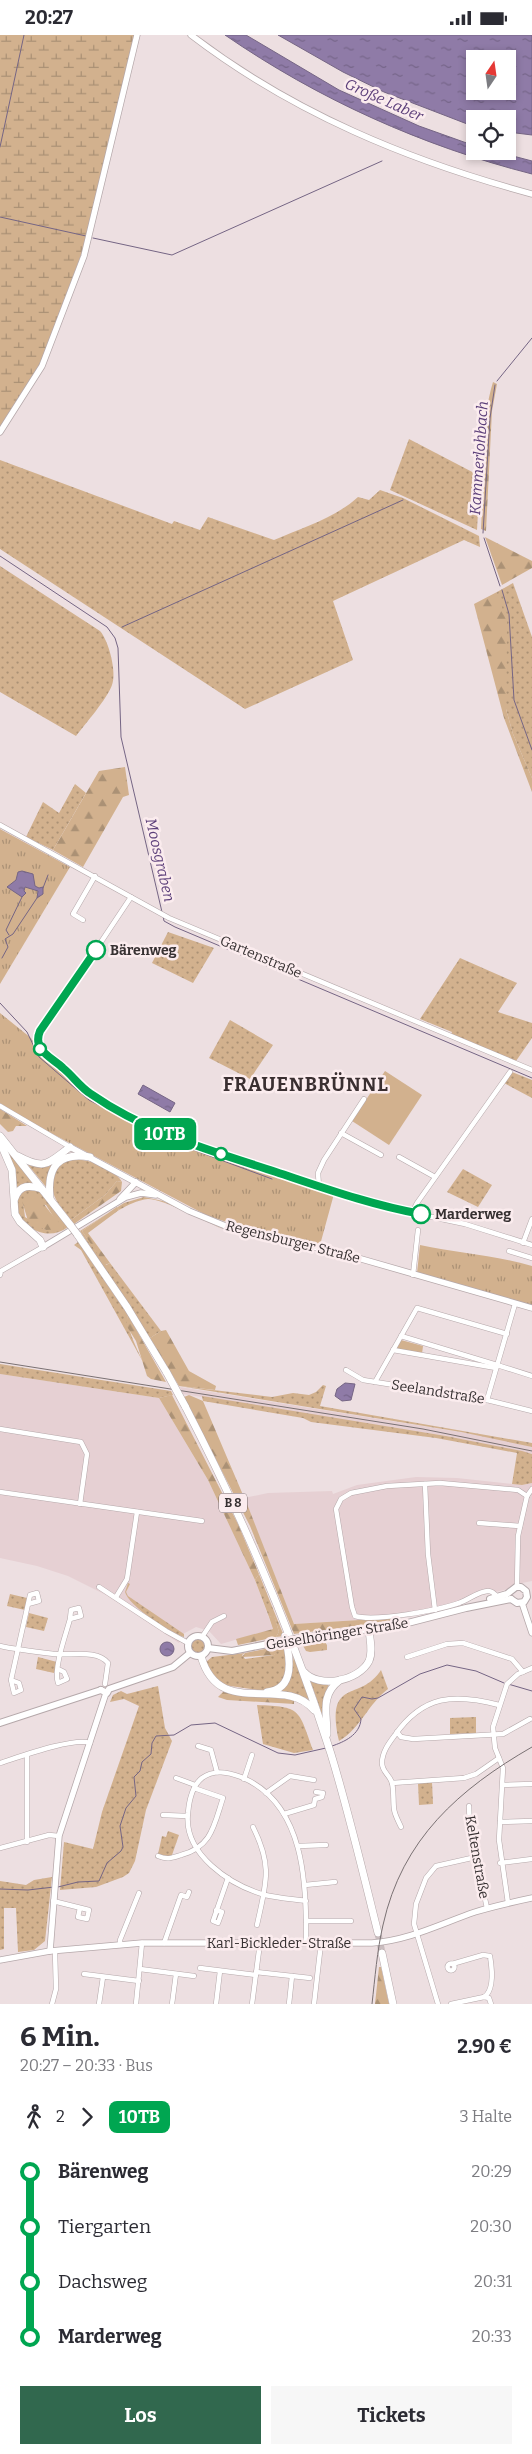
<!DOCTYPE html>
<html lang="de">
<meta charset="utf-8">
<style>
body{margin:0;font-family:Bitter,serif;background:#f7f7f7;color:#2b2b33;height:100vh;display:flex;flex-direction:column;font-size:19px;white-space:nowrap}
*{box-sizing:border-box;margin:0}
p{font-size:16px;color:#7c7c81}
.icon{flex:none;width:28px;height:28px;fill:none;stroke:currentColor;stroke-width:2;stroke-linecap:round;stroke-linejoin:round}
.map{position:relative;height:1969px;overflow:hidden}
.drawer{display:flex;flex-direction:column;background:#fff;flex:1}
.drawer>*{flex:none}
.badge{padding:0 10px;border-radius:8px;font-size:18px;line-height:32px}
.needle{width:32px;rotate:13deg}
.fabs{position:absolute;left:466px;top:15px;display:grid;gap:10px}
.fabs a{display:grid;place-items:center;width:50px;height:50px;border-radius:0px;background:#fff;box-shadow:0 2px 8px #0003;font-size:25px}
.map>.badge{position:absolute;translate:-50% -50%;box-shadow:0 0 0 2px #fff}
.legs{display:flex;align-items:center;gap:8px;height:55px;padding:0 20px;font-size:16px}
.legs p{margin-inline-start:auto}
.overview{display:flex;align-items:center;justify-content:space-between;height:85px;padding:0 20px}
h1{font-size:28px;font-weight:700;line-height:38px}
.primary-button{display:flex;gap:10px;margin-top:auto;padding:10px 20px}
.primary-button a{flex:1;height:58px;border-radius:0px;background:#31684e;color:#fff;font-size:20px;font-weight:700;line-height:58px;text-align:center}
.primary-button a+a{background:#f7f7f7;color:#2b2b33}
ul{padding:0 20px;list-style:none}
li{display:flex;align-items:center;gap:18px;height:55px;font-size:19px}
li i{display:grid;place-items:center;width:8px;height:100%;margin:0 6px;background:currentColor}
li i::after{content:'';width:12px;height:12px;margin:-6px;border:4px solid;border-radius:50%;background:#fff}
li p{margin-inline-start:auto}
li:first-child i{background:linear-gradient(#0000 50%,currentColor 0)}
li:last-child i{background:linear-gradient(currentColor 50%,#0000 0)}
.status{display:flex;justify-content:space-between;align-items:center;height:35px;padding:0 25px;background:#fff;direction:ltr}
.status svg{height:14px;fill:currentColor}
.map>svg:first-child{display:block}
.built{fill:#e6d0d3}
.grass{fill:url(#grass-dots);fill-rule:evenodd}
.forest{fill:url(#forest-firs)}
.wetland{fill:url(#wetland-marsh)}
.park{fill:url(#park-tufts)}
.pitch{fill:#d2b18e}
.water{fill:url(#water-ripples);stroke:#756584;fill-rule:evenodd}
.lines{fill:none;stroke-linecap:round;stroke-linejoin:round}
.stream{stroke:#756584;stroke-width:1}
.primary-tunnel{stroke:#c9bcbe;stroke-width:7;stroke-dasharray:7 3.5;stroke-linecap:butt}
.minor-casing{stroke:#b5a8aa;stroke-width:5.5}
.tertiary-casing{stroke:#b5a8aa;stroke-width:7}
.secondary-casing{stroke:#b5a8aa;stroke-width:8}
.primary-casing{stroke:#b5a8aa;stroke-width:8}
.minor{stroke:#fff;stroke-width:4.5}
.tertiary{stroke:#fff;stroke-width:5.5}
.secondary{stroke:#fff;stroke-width:6}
.primary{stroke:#fff;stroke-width:7}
.rail{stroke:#7a7173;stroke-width:1}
.secondary-bridge-casing{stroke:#b5a8aa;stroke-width:8;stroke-linecap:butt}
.primary-bridge-casing{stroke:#b5a8aa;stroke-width:8;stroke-linecap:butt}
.secondary-bridge{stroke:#fff;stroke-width:6}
.primary-bridge{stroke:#fff;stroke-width:7}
.line-1-casing{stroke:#fff;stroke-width:11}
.line-1{stroke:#00a651;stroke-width:8}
.stop-1-dot{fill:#fff;stroke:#00a651;stroke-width:2.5}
.labels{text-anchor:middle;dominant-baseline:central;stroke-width:5;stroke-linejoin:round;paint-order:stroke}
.shield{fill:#fbecee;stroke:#72696a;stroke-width:1}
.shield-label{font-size:12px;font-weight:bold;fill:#373132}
.stop-label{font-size:14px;font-weight:bold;fill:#373132;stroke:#fbecee;text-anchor:start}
.street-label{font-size:14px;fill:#373132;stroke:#fbecee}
.water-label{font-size:15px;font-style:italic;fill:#5c3f7a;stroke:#fbecee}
.district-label{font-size:19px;font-weight:bold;letter-spacing:1px;fill:#3a2f31;stroke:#fbecee}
</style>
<div class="status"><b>20:27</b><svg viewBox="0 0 49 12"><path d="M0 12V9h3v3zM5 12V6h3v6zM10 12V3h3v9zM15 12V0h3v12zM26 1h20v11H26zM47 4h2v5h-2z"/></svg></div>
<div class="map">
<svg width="532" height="1969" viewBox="0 0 532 1969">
<defs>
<pattern id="grass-dots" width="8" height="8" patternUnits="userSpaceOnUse" patternTransform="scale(1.25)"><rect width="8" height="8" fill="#d2b18e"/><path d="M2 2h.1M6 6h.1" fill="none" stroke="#ab9175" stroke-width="1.8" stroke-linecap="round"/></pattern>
<pattern id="forest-firs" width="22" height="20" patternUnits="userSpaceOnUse" patternTransform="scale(1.25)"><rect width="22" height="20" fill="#d2b18e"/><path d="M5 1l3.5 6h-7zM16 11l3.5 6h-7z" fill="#ab9175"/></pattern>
<pattern id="wetland-marsh" width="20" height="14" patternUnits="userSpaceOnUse" patternTransform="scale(1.25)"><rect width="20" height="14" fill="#d2b18e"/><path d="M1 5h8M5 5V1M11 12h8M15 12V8" fill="none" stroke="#ab9175"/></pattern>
<pattern id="park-tufts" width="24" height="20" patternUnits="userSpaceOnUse" patternTransform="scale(1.25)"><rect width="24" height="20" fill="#d2b18e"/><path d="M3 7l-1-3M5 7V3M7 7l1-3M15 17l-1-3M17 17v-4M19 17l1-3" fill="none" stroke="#ab9175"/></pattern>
<pattern id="water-ripples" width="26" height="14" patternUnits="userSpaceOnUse" patternTransform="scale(1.25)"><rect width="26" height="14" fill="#8f7ba7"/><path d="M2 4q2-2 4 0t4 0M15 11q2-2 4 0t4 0" fill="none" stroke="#766589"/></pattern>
</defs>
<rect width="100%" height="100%" fill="#eddfe1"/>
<!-- built -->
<g class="built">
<polygon points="0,1339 159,1363 208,1445 255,1545 273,1594 221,1609 209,1596 196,1592 183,1599 179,1608 106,1560 68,1541 37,1531 0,1523"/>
<polygon points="180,1352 497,1403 532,1412 532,1419 446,1401 183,1359"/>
<polygon points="416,1442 457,1443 522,1450 532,1448 532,1546 512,1550 508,1554 483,1560 456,1571 392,1583 294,1589 244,1463 268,1458 332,1456 333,1459 357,1450"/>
</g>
<!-- grass -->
<g class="grass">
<polygon points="409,404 480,441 477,495 390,455"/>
<path d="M0 425 172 489 174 486 200 495 208 482 274 505C302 493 335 483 358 462L369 465 380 455 403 463 479 501 480 512 464 505 333 566 353 625 245 674 0 514Z"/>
<path d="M0 531 100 596C109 606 117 638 112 650 107 664 86 688 76 701L0 657Z"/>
<polygon points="513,548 532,602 532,743 513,699 506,674 497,557"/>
<polygon points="75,749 86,758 53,815 26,802 43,767 59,778"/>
<polygon points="168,897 214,913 193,948 152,928"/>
<polygon points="460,923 517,948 498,977 532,988 532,1003 516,1026 451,1000 452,997 420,984"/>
<polygon points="230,985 273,1010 250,1044 209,1023"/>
<polygon points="512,1037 532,1045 532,1063 504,1048"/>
<polygon points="9,1118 34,1148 17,1154"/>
<path d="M69 1124C87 1124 113 1131 122 1147L117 1146 105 1160 71 1185C55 1164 48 1160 56 1133Z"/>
<polygon points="28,1130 52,1130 47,1141 47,1153"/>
<polygon points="463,1134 492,1150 478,1172 447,1157"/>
<path d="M25 1154H37L68 1192C39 1214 0 1175 25 1154ZM23 1166 46 1170 56 1186 46 1195 25 1182Z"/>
<path d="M144 1162 163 1166 225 1195C208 1188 164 1164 148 1164 138 1165 128 1170 119 1175L117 1172 82 1196 106 1230 110 1228 161 1296 150 1303 80 1196 124 1168Z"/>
<path d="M78 1207 128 1280C126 1294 137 1313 143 1327L81 1215 74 1210Z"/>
<polygon points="0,1329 171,1356 173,1360 159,1363 0,1339"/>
<polygon points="323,1350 326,1351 320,1371 532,1408 532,1412 461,1397 179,1351 272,1362 293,1358 309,1360 316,1357"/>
<polygon points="202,1361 446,1401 522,1416 532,1419 532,1448 522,1450 512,1449 517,1418 436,1403 311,1387 303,1383 203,1366"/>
<polygon points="259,1539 284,1601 276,1602 279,1597 274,1581 269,1582 255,1545"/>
<path d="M128 1548 130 1549 126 1557 128 1561 184 1599V1602C170 1598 128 1570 125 1557Z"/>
<polygon points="10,1559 27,1563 25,1575 7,1571"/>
<polygon points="29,1578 48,1583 44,1596 26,1592"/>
<circle cx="198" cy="1611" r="8"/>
<polygon points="286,1610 287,1637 280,1650 265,1656 224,1650 217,1647 206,1627 212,1622 245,1618 242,1620 245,1624 274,1620 276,1615 274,1612"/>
<polygon points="294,1621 310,1665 299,1660 278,1658 290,1642"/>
<polygon points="38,1622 57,1627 54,1638 36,1634"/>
<path d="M381 1635 388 1654C368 1669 361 1693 339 1706 325 1641 360 1668 381 1635Z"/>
<polygon points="310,1645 329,1649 325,1659 324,1685"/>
<polygon points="158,1651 165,1693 172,1706 146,1775 135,1826 129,1838 123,1842 96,1852 60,1855 64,1807 93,1814 102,1777 139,1671 124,1664 110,1667 113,1660 121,1656 127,1659"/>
<path d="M257 1670C301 1672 298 1673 313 1715L294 1718 263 1709Z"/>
<polygon points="476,1682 476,1698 450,1699 450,1683"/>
<polygon points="432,1747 433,1769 419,1770 418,1748"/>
<polygon points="168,1796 179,1800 172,1820 166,1822 158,1819 162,1801 166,1802"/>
<polygon points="52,1842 45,1906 34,1915 18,1917 16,1873 4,1873 4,1914 0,1915 0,1846 26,1850 34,1845"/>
</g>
<!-- forest -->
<g class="forest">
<path d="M493 347 497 349 492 376 486 496 481 494C484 446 479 393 493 347Z"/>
<polygon points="485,502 532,526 532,533 502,550"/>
<polygon points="497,557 507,587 506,674 513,699 532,743 532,757 504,683 474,569"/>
<polygon points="125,732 129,760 123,762 83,832 53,815 99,736"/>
<polygon points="0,1074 27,1091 16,1091 13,1096 8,1097 0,1089"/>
<polygon points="117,1146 122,1147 121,1156 74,1189 71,1185 105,1160"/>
<path d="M31 1159 36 1160C46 1170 53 1183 64 1192L63 1194 46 1195 28 1186 22 1166Z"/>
<polygon points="117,1172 119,1175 88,1198 110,1228 105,1230 82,1196"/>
<polygon points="128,1280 166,1347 151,1344 147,1341 136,1306 126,1290"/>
<polygon points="166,1295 189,1336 216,1351 215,1355 179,1351 150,1303 161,1296"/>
<polygon points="172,1360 238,1489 259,1539 255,1545 208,1445 159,1363"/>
<polygon points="189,1360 203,1366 249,1474 294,1589 392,1583 392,1586 294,1599 250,1491 184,1362"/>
<polygon points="274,1580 279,1597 276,1602 238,1610 236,1604 273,1594 269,1582"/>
<polygon points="324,1606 327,1610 327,1615 310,1617 306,1616 302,1609"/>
<polygon points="274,1612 277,1616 274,1620 242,1622 245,1618"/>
<polygon points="223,1657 294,1665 294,1669 227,1665 218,1662"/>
<polygon points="379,1932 381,1932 389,1969 375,1969"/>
</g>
<!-- wetland -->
<polygon class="wetland" points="0,0 134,0 84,212 40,330 0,394"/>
<!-- park -->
<g class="park">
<polygon points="0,794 70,832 0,949"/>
<polygon points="0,978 31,1003 43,1021 59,1032 86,1058 107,1072 158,1098 334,1159 320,1210 255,1196 208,1181 28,1086 0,1068"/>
<path d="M420 1210C457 1218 495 1220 532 1231V1271L417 1238Z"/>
<polygon points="401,1305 423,1311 422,1319 397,1315 396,1312"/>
</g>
<!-- pitch -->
<polygon class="pitch" points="385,1036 422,1060 389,1110 352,1086"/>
<!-- water -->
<g class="water">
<path d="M225 0H246L339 55 419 91 475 111V116H494L532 126V139C422 111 318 64 225 0Z"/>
<path d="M278 0H532V100L508 97V84H475V92L384 57 343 37ZM475 24H508V56H475Z"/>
<polygon points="22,836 33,839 35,851 39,853 43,852 43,859 37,863 38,856 25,852 24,856 26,858 22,862 7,852 16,845 18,837"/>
<polygon points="143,1050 175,1068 170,1077 138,1059"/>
<polygon points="345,1348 355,1349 351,1365 342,1366 335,1361 337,1354"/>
<circle cx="167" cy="1614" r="7"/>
</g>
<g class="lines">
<!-- stream -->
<g class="stream">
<polyline points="0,112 24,0"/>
<polyline points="0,182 86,201"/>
<polyline points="93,203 172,220 382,126"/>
<polyline points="497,346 532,303"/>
<polyline points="483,498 490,383 495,350"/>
<polyline points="484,503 500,551"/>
<polyline points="0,521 107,592 115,603 118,613 121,702 162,877"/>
<polyline points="502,555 509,579 514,665 532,715"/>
<polyline points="122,592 403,465"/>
<polyline points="43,853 48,840"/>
<polyline points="163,881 164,886 175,892 532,1043"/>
<polyline points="9,900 6,895 22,862"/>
<polyline points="2,923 8,912 5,904 13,899 37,863"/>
<polyline points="0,968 27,997 39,1022 89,1065 167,1105 272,1144"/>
<polyline points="508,1649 532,1656"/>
<path d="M332 1711C344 1707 360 1700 361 1684L354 1674 362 1662 372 1664 378 1663 420 1639 447 1630 476 1636 504 1648"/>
<polyline points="58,1852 78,1847 99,1846 107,1828 121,1816 123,1812 120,1791 126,1773 136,1761 134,1742 140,1736 142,1727 151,1719 152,1708 156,1701 174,1700 191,1690 215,1688 278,1718 295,1720 326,1713"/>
<polyline points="0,1854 28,1855 54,1852"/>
</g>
<!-- primary-tunnel -->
<polyline class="primary-tunnel" points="378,1898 382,1918"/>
<defs>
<g id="minor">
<polyline points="0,790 169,883 532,1035"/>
<polyline points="131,862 39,1000 38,1009 41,1015 82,1053 100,1065 148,1092 201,1114 370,1169 465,1189 532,1210"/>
<polyline points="83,885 73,879 95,841"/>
<polyline points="0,1071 70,1112"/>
<polyline points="341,1098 381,1120"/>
<polyline points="399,1122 435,1142"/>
<polyline points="319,1152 318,1138 324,1125 364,1064"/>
<polyline points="412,1178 417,1168 510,1037"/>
<polyline points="523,1208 532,1184"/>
<polyline points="509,1216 532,1223"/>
<polyline points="0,1240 1,1236 43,1212"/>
<polyline points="413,1240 418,1195"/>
<polyline points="401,1301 497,1330"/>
<polyline points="393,1315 496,1333"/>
<polyline points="497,1330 532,1341"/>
<polyline points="346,1335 363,1345 487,1365 532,1376"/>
<polyline points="375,1347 417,1273 507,1299"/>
<polyline points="487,1365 515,1269"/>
<polyline points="0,1394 81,1407 87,1419 80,1469"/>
<polyline points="425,1449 428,1519 435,1575"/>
<polyline points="0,1457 202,1486"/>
<polyline points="527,1461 532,1454"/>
<polyline points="479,1488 520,1491"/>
<polyline points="517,1551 518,1501 527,1461"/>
<polyline points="99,1552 166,1596 188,1608"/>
<polyline points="116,1562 127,1544 137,1477"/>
<path d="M497 1562C495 1559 492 1556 488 1556 479 1556 468 1565 459 1568 439 1575 375 1587 355 1581L352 1572 336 1474 341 1464 351 1458 387 1451 440 1448 518 1455 527 1461"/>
<polyline points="202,1602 212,1587 224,1581"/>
<path d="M0 1611C18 1615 37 1617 55 1619 71 1621 97 1614 108 1628L105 1649"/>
<polyline points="407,1622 447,1609 463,1608 512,1624 523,1637"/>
<path d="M58 1634 64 1637 67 1644 58 1648C53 1634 66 1599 70 1584L81 1581 79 1573 71 1575 70 1584"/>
<polyline points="11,1645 19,1648 21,1655 14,1658 11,1645 28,1569 39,1566 37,1558 30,1560 28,1569"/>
<polyline points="397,1697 401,1702 413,1704 503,1699 530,1684"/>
<polyline points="198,1711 211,1715 217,1737"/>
<polyline points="27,1720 27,1807"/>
<path d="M0 1728C19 1722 74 1702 90 1708"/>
<polyline points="176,1743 195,1750"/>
<polyline points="244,1744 252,1720"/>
<polyline points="392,1748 464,1743 476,1739 499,1723"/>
<polyline points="503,1750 532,1749"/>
<polyline points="266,1758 290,1741 314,1745"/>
<polyline points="469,1771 470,1795 487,1873"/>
<polyline points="284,1779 314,1770 315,1764 322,1762 323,1758 316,1757"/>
<polyline points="163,1780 187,1781"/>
<polyline points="500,1787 532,1786"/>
<path d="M253 1792C273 1832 266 1848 257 1890"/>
<path d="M401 1792C399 1787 395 1781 394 1774 393 1766 394 1756 392 1748 390 1740 382 1737 382 1728 382 1717 389 1708 395 1700 423 1660 454 1658 499 1670"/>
<polyline points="298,1811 326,1810"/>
<polyline points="0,1813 49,1800 59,1801"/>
<path d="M158 1821C167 1825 172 1823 181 1820 212 1812 214 1790 223 1763L194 1753"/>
<polyline points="500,1828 532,1824"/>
<polyline points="305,1850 335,1847"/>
<polyline points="53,1866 89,1875 87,1884 78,1882 80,1873"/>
<polyline points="508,1868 499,1805 503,1733 495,1713 493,1692 507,1649 518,1639 532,1633"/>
<polyline points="216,1875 222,1877 218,1888 213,1886 228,1843"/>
<polyline points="306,1886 351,1886"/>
<polyline points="164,1908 181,1860 187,1862 189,1857"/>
<path d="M306 1908C307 1850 305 1768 241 1742 228 1737 214 1734 202 1743 192 1751 189 1766 188 1778 183 1819 230 1850 265 1860 278 1863 292 1864 306 1866"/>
<polyline points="120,1910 120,1905 139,1858"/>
<circle cx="451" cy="1932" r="3.5"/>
<path d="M452 1929 483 1920 490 1921C492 1933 495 1955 484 1962"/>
<polyline points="200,1933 256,1940"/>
<polyline points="140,1934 194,1941"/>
<polyline points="256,1937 310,1943"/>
<polyline points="84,1939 139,1946"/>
<polyline points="52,1969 56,1954 55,1916"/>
<polyline points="99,1969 103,1942"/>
<polyline points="136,1969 142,1908"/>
<polyline points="172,1969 176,1939"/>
<polyline points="216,1969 220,1936"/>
<polyline points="252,1969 260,1908"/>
<polyline points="289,1969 292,1941"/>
<polyline points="314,1969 321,1908"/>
<polyline points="438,1969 414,1889 416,1869 426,1843 436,1831 476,1822"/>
<polyline points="451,1969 484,1962 489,1963 491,1969"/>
</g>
<g id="tertiary">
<path d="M191 0C293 78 409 126 532 159"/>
<polyline points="0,397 42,331 84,221 137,0"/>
<polyline points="70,1112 189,1176 228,1192 344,1219 532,1273"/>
<polyline points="120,1164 136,1147"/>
<polyline points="43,1212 126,1162 141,1158 156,1160"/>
<polyline points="522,1568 532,1598"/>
<polyline points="50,1916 59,1801 106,1658"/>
<path d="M0 1925 50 1916 142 1908H372C410 1905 440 1889 475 1877 494 1871 513 1867 532 1863"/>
</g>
<g id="secondary">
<polyline points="490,1564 507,1559 516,1552 521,1552 526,1556 527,1562 524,1567 517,1568 511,1564"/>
<circle cx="198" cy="1611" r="10"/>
<polyline points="302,1603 400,1590 466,1573 511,1564"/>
<polyline points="208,1613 232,1616 278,1607"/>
<polyline points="101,1655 107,1658 109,1654 173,1632 190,1618"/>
<polyline points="0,1688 101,1655"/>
</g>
<g id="primary">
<polyline points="0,1101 71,1191"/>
<polyline points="0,1107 12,1135 15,1179 20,1187 40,1205 43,1212"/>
<path d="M18 1121C46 1136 48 1128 70 1112"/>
<path d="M15 1163C20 1149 30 1150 42 1154"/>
<path d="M50 1163C47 1132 58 1117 90 1122"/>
<polyline points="77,1199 127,1272 167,1338"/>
<path d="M185 1371C243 1483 293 1599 331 1719 349 1778 363 1838 378 1898"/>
<path d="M201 1621C219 1686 283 1638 314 1675"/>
<path d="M304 1637C319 1654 359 1646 369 1626 373 1617 370 1605 369 1595"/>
<path d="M267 1657C296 1654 290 1622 285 1601"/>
<path d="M327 1699C327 1678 320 1660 340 1645"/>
<polyline points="382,1918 393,1969"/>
</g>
</defs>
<!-- minor casing -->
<use href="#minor" class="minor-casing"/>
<!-- tertiary casing -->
<use href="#tertiary" class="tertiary-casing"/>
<!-- secondary casing -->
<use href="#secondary" class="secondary-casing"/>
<!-- primary casing -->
<use href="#primary" class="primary-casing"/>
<!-- minor -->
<use href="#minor" class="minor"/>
<!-- tertiary -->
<use href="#tertiary" class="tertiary"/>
<!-- secondary -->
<use href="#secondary" class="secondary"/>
<!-- primary -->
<use href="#primary" class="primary"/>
<!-- rail -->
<g class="rail">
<polyline points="0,1327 423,1394 532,1416"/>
<path d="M372 1969C375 1943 377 1916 383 1890 402 1804 459 1754 532 1712"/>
</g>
<defs>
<polyline id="secondary-bridge" points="278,1607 302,1603"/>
<g id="primary-bridge">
<polyline points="71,1191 77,1199"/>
<polyline points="167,1338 185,1371"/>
</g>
</defs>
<!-- secondary-bridge casing -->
<use href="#secondary-bridge" class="secondary-bridge-casing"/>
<!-- primary-bridge casing -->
<use href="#primary-bridge" class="primary-bridge-casing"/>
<!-- secondary-bridge -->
<use href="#secondary-bridge" class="secondary-bridge"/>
<!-- primary-bridge -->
<use href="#primary-bridge" class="primary-bridge"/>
</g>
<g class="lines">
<defs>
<path id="line-1" d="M96 915 40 996C32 1015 51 1022 63 1033 73 1041 80 1052 91 1059 147 1098 212 1116 276 1137 324 1153 371 1170 421 1179"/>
</defs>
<!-- line-1 casing -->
<use href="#line-1" class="line-1-casing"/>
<!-- line-1 -->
<use href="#line-1" class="line-1"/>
</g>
<!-- markers -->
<g class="stop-1-dot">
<circle cx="96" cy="915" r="9"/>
<circle cx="40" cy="1014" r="6"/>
<circle cx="221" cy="1119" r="6"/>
<circle cx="421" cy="1179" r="9"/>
</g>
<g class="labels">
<!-- shield labels -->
<rect class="shield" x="219" y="1458.5" width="28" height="19" rx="4"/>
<g class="shield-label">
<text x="233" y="1468">B 8</text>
</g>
<!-- stop labels -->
<g class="stop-label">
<text x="110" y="915">Bärenweg</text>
<text x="435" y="1179">Marderweg</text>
</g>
<!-- street labels -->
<g class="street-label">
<text transform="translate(261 922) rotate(23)">Gartenstraße</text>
<text transform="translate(293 1207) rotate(14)">Regensburger Straße</text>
<text transform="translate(438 1357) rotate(9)">Seelandstraße</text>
<text transform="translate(337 1599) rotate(-9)">Geiselhöringer Straße</text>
<text transform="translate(477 1822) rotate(80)">Keltenstraße</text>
<text x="279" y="1908">Karl-Bickleder-Straße</text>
</g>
<!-- water labels -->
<g class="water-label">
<text transform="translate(384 65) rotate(24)">Große Laber</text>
<text transform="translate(479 423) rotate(-86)">Kammerlohbach</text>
<text transform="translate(160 825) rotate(77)">Moosgraben</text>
</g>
<!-- district labels -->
<g class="district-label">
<text x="306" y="1049">FRAUENBRÜNNL</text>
</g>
</g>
</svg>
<div class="fabs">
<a><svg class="needle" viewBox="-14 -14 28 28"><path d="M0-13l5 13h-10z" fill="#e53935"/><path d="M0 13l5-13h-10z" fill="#7c7c81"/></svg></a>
<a><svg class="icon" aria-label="locate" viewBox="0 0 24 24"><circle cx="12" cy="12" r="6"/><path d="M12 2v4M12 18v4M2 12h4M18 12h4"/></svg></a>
</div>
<b class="badge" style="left:165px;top:1099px;background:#00a651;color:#fff">10TB</b>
</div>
<section class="drawer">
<div class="overview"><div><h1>6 Min.</h1><p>20:27 – 20:33 · Bus</p></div><b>2.90 €</b></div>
<div class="legs"><svg class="icon" aria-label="walk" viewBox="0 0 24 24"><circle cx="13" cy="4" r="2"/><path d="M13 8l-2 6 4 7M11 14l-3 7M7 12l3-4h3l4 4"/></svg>2<svg class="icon" aria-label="forward" viewBox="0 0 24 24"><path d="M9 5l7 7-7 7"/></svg><b class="badge" style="background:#00a651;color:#fff">10TB</b><p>3 Halte</p></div>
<ul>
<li><i style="color:#00a651"></i><b>Bärenweg</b><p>20:29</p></li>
<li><i style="color:#00a651"></i><span>Tiergarten</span><p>20:30</p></li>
<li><i style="color:#00a651"></i><span>Dachsweg</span><p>20:31</p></li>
<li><i style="color:#00a651"></i><b>Marderweg</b><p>20:33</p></li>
</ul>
<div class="primary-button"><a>Los</a><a>Tickets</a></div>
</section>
